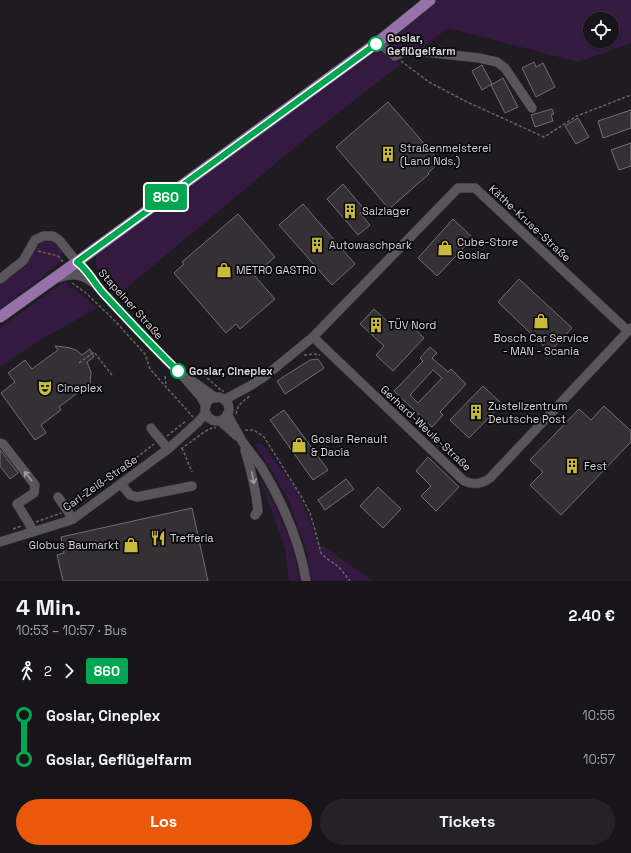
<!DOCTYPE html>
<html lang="de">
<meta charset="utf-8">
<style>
body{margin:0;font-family:"Space Grotesk",sans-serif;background:#242226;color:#f1f3f6;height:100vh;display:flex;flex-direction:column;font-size:15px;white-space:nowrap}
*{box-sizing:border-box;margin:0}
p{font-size:13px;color:#9e9fa2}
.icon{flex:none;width:22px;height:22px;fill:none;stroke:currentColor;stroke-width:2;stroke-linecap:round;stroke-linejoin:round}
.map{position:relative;height:581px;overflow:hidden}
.sheet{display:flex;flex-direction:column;background:#171519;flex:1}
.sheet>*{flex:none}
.badge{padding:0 8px;border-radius:3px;font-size:14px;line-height:26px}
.fabs{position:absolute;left:583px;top:12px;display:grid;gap:8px}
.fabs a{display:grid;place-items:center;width:36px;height:36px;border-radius:50%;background:#171519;box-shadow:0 1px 3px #0004,0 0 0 1px #363438;font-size:20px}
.map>.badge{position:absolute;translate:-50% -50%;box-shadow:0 0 0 2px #fff}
.legs{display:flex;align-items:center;gap:6px;height:44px;padding:0 16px;font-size:13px}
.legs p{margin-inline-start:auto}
.headline{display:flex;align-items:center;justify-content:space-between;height:68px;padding:0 16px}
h1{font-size:22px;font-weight:800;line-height:30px}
.cta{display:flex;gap:8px;margin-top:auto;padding:8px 16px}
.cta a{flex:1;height:46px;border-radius:24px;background:#ea580c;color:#fff;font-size:16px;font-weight:800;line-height:46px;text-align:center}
.cta a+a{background:#242226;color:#f1f3f6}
ul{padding:0 16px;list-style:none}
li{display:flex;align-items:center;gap:14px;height:44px;font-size:15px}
li i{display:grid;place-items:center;width:6px;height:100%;margin:0 5px;background:currentColor}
li i::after{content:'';width:10px;height:10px;margin:-5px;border:3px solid;border-radius:50%;background:#171519}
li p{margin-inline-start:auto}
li:first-child i{background:linear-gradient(#0000 50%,currentColor 0)}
li:last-child i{background:linear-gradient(currentColor 50%,#0000 0)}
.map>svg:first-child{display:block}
.green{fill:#341941;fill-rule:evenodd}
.building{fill:#343036;stroke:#726e74;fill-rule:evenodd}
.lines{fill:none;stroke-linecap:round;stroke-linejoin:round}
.minor-casing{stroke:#3a373b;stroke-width:10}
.major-casing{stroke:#3a373b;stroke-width:12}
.path{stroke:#69666a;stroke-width:1.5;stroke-dasharray:3 2;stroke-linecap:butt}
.minor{stroke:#59555b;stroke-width:9}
.major{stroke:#9771aa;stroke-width:11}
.oneway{stroke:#9e9ba0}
.line-1-casing{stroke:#fff;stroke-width:9}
.line-1{stroke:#00a651;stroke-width:6}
.stop-1-dot{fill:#fff;stroke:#00a651;stroke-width:2}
.labels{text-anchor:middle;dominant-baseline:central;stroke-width:3.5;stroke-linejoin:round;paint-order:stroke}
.stop-label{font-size:11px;font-weight:bold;fill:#d7d4d8;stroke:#080709;text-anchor:start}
.poi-label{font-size:11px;fill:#d7d4d8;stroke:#080709;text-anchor:start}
.street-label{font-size:11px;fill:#d7d4d8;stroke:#080709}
</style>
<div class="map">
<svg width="631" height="581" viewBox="0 0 631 581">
<rect width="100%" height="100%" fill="#1f1c21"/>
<!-- green -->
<g class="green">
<path d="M438 0H631V43L578 62 448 28 420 49 397 51 388 45 392 40 402 31 408 24ZM590 19H612V41H590Z"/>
<polygon points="380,49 384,50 401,64 311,134 118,295 96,266 96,257 99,252 375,51"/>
<path d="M44 240C53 240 59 245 62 253V257L58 264 0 310V284C7 280 21 271 26 265 33 257 34 246 44 240Z"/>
<path d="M67 281V285C79 291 87 299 97 308L35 343 0 367V328L59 285Z"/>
<polygon points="259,443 261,443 263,445 294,486 302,502 312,526 318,544 323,546 373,581 312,581 306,549 288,499 255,444"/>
<polygon points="260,478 275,505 293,547 300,581 289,581 285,548 269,503"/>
</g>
<!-- building -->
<g class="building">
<polygon points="534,62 536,67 543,63 555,87 536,97 522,68"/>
<polygon points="482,65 492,84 482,90 472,71"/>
<polygon points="503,78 518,107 505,113 491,85"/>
<polygon points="388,102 440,162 428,173 429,174 389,209 336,147"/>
<polygon points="552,109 554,114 551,115 553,121 535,127 531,115"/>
<polygon points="631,110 631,128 603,138 598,121"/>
<polygon points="578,118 589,137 576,144 565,126"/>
<polygon points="631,143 631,166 619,170 611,150"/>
<polygon points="343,184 364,209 360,213 370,225 358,235 327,199"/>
<polygon points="303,204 355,264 332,285 279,225"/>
<polygon points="238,214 275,257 254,275 275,299 240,329 236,324 226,333 174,273 184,264 182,262"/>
<polygon points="453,219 473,238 437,276 418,258"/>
<polygon points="519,279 572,328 550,352 498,302"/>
<polygon points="374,309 398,331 407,322 424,338 393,371 376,355 384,346 360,324"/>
<polygon points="55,346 64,347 70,348 76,350 82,355 90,349 94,357 87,362 91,372 90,384 89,387 86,390 84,388 59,407 61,410 41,425 46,433 35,440 1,393 15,382 8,373 25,360 32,369 58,350"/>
<path d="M430 347 437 353 432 358 448 372 451 369 466 384 440 412 443 415 432 427 394 391 423 361 420 358ZM433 370 442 378 418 403 410 395Z"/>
<polygon points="318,359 324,368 285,394 277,381 310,360"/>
<polygon points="483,386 502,404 469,438 450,420"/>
<polygon points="604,406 631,431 631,442 561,515 530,485 543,472 530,460 579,409 591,420"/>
<polygon points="284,410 328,470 313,480 270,420"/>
<polygon points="0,450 18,473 10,479 0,466"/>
<polygon points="428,457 459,487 436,511 421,496 431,486 416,471"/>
<polygon points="346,479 354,489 325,510 318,500"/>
<polygon points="378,487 401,509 383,528 360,506"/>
<polygon points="192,508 208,581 63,581 57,555 64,553 61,537"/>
</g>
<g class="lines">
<defs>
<g id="minor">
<polyline points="378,42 395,56 404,52 424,52 479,58 497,62 505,68 532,108"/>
<polyline points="77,262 82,266 92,278 97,286 119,310 165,359 181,374 201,397 206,406"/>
<path d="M58 278C69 273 82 274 92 282"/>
<polyline points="0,279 23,261 35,240 43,236 53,236 59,240 77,262 79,267"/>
<path d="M313 337 464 481C473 485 482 484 490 478L631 328"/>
<polyline points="188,378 216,398"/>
<circle cx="217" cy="409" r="12"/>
<polyline points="224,400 248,387 264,377 313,337 458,188 475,188 628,331"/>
<path d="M227 414C232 423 237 432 242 441 248 450 256 459 262 468 282 502 300 541 306 581"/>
<polyline points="220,421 237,436"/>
<polyline points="151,428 168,449"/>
<polyline points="0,443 3,444 35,485 34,493 17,504 30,525 33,532"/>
<path d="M245 450C251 470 256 490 258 511L255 515"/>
<polyline points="121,484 130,495 137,497 192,486"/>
<polyline points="58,497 73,519"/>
<polyline points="0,542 68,521 73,519 168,449 197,423 206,413"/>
</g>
<polyline id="major" points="0,317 77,262 378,42 430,0"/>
</defs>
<!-- minor casing -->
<use href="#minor" class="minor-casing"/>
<!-- major casing -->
<use href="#major" class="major-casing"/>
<!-- path -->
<g class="path">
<polyline points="401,61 429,82 465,101 544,137 577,116 631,95"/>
<polyline points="38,251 58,256 63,262"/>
<polyline points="72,283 86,293 115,321 145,354 150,369 193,417"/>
<polyline points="304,355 315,354 320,355"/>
<polyline points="79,363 94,352 112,375"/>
<polyline points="196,368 222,391 224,391"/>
<polyline points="165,376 166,386"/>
<path d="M236 414C238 404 242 402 250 396"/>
<polyline points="245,430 254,430 264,437 301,496 310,513 315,530 321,553 326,558 339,567 350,581"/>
<polyline points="167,436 186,421"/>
<polyline points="182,448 192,472"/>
<polyline points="181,449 204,432 214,427 216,428"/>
<polyline points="72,505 123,468 154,444"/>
<polyline points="36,522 61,513"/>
<polyline points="13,529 21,526"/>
</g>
<!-- minor -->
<use href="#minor" class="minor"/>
<!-- major -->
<use href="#major" class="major"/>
</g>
<!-- one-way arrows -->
<defs><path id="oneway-shaft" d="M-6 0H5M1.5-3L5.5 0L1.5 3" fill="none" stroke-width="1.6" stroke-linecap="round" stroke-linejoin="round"/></defs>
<g class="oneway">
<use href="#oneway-shaft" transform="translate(28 476) rotate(-128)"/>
<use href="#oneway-shaft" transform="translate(253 478) rotate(79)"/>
</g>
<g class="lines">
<defs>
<path id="line-1" d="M178 371C152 346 127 319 103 293 94 283 88 270 77 262L376 44"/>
</defs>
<!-- line-1 casing -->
<use href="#line-1" class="line-1-casing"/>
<!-- line-1 -->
<use href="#line-1" class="line-1"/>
</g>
<!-- icons -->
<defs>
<symbol id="building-bare" viewBox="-9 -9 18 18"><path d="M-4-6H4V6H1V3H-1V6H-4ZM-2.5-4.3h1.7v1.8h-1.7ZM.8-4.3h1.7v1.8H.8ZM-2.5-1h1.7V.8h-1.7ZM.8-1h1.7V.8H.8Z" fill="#c8bb3b" stroke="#080709" stroke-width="2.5" paint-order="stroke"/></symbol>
<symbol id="shop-bare" viewBox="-9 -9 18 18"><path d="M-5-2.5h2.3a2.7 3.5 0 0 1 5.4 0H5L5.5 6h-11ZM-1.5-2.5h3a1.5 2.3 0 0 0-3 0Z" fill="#c8bb3b" stroke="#080709" stroke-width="2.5" paint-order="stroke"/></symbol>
<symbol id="theatre-bare" viewBox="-9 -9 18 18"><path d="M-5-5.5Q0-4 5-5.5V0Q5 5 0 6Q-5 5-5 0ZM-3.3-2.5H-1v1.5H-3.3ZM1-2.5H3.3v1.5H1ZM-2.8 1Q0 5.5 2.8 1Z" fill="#c8bb3b" stroke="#080709" stroke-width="2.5" paint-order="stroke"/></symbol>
<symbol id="restaurant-bare" viewBox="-9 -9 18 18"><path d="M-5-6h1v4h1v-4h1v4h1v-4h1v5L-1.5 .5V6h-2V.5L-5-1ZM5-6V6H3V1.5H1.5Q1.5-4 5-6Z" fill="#c8bb3b" stroke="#080709" stroke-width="2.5" paint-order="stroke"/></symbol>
</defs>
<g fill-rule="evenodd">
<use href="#building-bare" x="377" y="143" width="22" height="22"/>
<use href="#building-bare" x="339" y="200" width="22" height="22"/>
<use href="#building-bare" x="306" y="234" width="22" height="22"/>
<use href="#shop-bare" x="434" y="237" width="22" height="22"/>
<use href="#shop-bare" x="213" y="259" width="22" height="22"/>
<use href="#shop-bare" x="530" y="310" width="22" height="22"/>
<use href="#building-bare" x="365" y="314" width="22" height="22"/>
<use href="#theatre-bare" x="34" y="377" width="22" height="22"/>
<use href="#building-bare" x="465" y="401" width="22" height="22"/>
<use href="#shop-bare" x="288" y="434" width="22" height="22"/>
<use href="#building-bare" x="561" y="455" width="22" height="22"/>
<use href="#restaurant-bare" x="147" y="527" width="22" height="22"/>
<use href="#shop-bare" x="120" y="534" width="22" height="22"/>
</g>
<!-- markers -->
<g class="stop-1-dot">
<circle cx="376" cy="44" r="7"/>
<circle cx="178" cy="371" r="7"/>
</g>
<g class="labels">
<!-- stop labels -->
<g class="stop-label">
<text x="387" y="38">Goslar,<tspan x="387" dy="13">Geflügelfarm</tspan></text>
<text x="189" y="371">Goslar, Cineplex</text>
</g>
<!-- poi labels -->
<g class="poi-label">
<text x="400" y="148">Straßenmeisterei<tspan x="400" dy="13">(Land Nds.)</tspan></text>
<text x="362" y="211">Salzlager</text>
<text x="457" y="242">Cube-Store<tspan x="457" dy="13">Goslar</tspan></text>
<text x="329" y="245">Autowaschpark</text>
<text x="236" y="270">METRO GASTRO</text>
<text x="388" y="325">TÜV Nord</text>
<text x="541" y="338" text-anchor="middle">Bosch Car Service<tspan x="541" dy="13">- MAN - Scania</tspan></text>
<text x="57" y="388">Cineplex</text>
<text x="488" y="406">Zustellzentrum<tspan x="488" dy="13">Deutsche Post</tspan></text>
<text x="311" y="439">Goslar Renault<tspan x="311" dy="13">&amp; Dacia</tspan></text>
<text x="584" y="466">Fest</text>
<text x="170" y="538">Trefferia</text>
<text x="119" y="545" text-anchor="end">Globus Baumarkt</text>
</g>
<!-- street labels -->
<g class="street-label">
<text transform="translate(530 223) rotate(43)">Käthe-Kruse-Straße</text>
<text transform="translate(131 304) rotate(48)">Stapelner Straße</text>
<text transform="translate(426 428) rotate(43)">Gerhard-Weule-Straße</text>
<text transform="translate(100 483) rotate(-35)">Carl-Zeiß-Straße</text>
</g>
</g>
</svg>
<div class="fabs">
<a><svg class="icon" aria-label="locate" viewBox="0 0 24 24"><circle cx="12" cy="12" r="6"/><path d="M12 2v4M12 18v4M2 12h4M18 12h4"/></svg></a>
</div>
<b class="badge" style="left:166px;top:197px;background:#00a651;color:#fff">860</b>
</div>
<section class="sheet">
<div class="headline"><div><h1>4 Min.</h1><p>10:53 – 10:57 · Bus</p></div><b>2.40 €</b></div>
<div class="legs"><svg class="icon" aria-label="walk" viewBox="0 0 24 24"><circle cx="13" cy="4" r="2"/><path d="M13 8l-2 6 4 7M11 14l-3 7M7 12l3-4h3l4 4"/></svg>2<svg class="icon" aria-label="forward" viewBox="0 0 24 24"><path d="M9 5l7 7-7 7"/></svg><b class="badge" style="background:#00a651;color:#fff">860</b></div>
<ul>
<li><i style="color:#00a651"></i><b>Goslar, Cineplex</b><p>10:55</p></li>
<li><i style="color:#00a651"></i><b>Goslar, Geflügelfarm</b><p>10:57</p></li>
</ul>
<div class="cta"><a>Los</a><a>Tickets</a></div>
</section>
